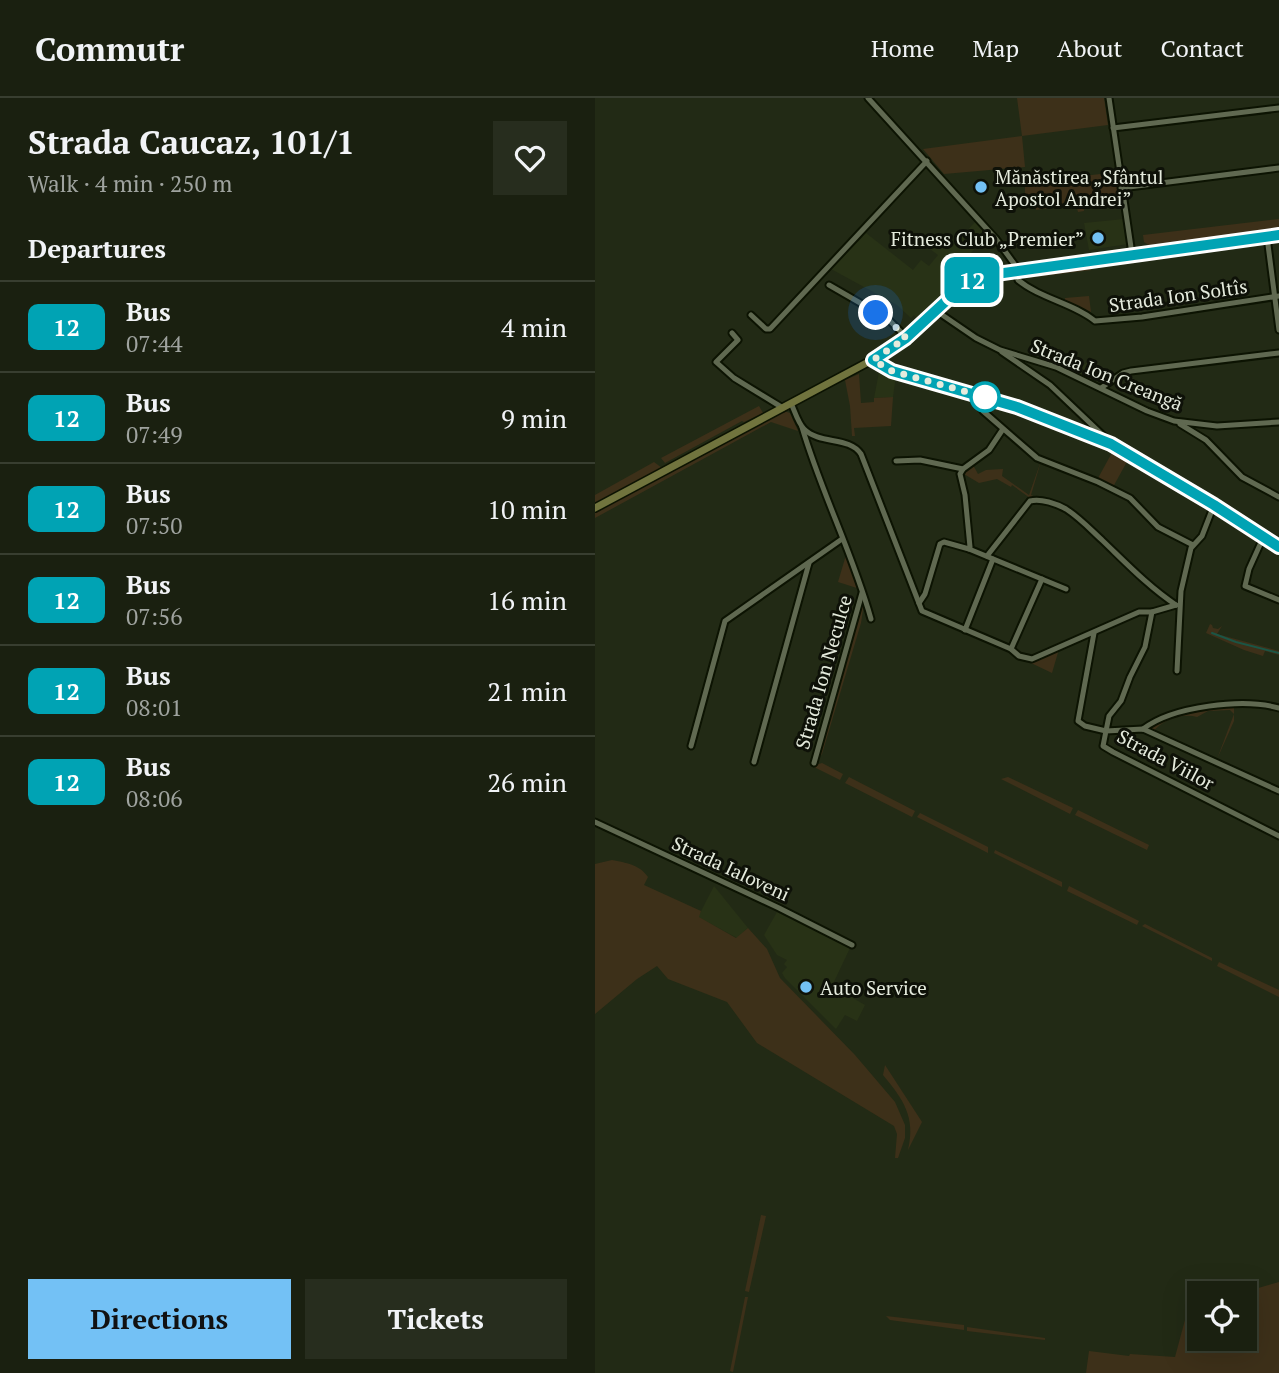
<!DOCTYPE html>
<meta charset="utf-8">
<style>
body{margin:0;font-family:"PT Serif",serif;background:#272d1e;color:#f1f3f6;height:100vh;display:flex;flex-direction:column;font-size:26px;white-space:nowrap}
*{box-sizing:border-box;margin:0}
p{font-size:23px;color:#9fa39f}
.icon{flex:none;width:38px;height:38px;fill:none;stroke:currentColor;stroke-width:2;stroke-linecap:round;stroke-linejoin:round}
.map{position:relative;flex:1;overflow:hidden}
.sheet{display:flex;flex-direction:column;background:#1a2010;width:595px}
.sheet>*{flex:none}
.badge{padding:0 14px;border-radius:10px;font-size:24px;line-height:46px}
.tools{position:absolute;left:592px;top:1183px;display:grid;gap:14px}
.tools a{display:grid;place-items:center;width:70px;height:70px;border-radius:0px;background:#1a2010;box-shadow:0 7px 28px #0002,0 0 0 2px #383e30;font-size:35px}
.you{position:absolute;width:35px;height:35px;margin:-18px;border:5px solid #fff;border-radius:50%;background:#1a73e8;box-shadow:0 0 0 10px #1a73e833}
.map>.badge{position:absolute;translate:-50% -50%;box-shadow:0 0 0 4px #fff}
h2{padding:0 28px;font-size:26px;line-height:63px}
.round{display:grid;place-items:center;flex:none;width:74px;height:74px;border-radius:0px;background:#272d1e}
.head{display:flex;align-items:center;justify-content:space-between;height:119px;padding:0 28px}
h1{font-size:33px;font-weight:700;line-height:52px}
.action{display:flex;gap:14px;margin-top:auto;padding:14px 28px}
.action a{flex:1;height:80px;border-radius:0px;background:#73c1f5;color:#111;font-size:28px;font-weight:700;line-height:80px;text-align:center}
.action a+a{background:#272d1e;color:#f1f3f6}
ul{padding:0;list-style:none}
li{display:flex;align-items:center;gap:21px;height:91px;padding:0 28px;border-top:2px solid #383e30}
li div{flex:1}
li b{display:block;font-size:26px}
li em{font-style:normal}
li .badge{min-width:77px;font-weight:700;text-align:center}
header{display:flex;align-items:center;gap:42px;box-sizing:border-box;height:98px;padding:0 35px;background:#1a2010;border-bottom:2px solid #383e30}
header strong{font-size:33px}
nav{display:flex;gap:38px;margin-inline-start:auto;font-size:24px}
main{display:flex;flex:1;min-height:0}
.map>svg:first-child{display:block}
.built{fill:#283216}
.green{fill:#3d3019}
.lines{fill:none;stroke-linecap:round;stroke-linejoin:round}
.stream{stroke:#1b5545;stroke-width:2}
.street-casing{stroke:#0c1302;stroke-width:9}
.secondary-casing{stroke:#0c1302;stroke-width:10}
.street{stroke:#606951;stroke-width:5}
.secondary{stroke:#71743e;stroke-width:7}
.line-casing{stroke:#fff;stroke-width:16}
.line{stroke:#00a3b4;stroke-width:10}
.walk{stroke:#e5ebdd;stroke-width:7;stroke-dasharray:0 12.6}
.poi-dot{fill:#73c1f5;stroke:#0e1108;stroke-width:2.5}
.stop-dot{fill:#fff;stroke:#00a3b4;stroke-width:3.5}
.labels{text-anchor:middle;dominant-baseline:central;stroke-width:6;stroke-linejoin:round;paint-order:stroke}
.poi-label{font-size:19px;fill:#e5ebdd;stroke:#0e1108;text-anchor:start}
.street-label{font-size:19px;fill:#e5ebdd;stroke:#0e1108}
</style>
<header>
<strong>Commutr</strong>
<nav><a>Home</a><a>Map</a><a>About</a><a>Contact</a></nav>
</header>
<main>
<section class="sheet">
<div class="head"><div><h1>Strada Caucaz, 101/1</h1><p>Walk · 4 min · 250 m</p></div><a class="round"><svg class="icon" aria-label="heart" viewBox="0 0 24 24"><path d="M12 20l-8-8c-3-5 5-10 8-4 3-6 11-1 8 4z"/></svg></a></div>
<h2>Departures</h2>
<ul>
<li><span class="badge" style="background:#00a3b4;color:#fff">12</span><div><b>Bus</b><p>07:44</p></div><em>4 min</em></li>
<li><span class="badge" style="background:#00a3b4;color:#fff">12</span><div><b>Bus</b><p>07:49</p></div><em>9 min</em></li>
<li><span class="badge" style="background:#00a3b4;color:#fff">12</span><div><b>Bus</b><p>07:50</p></div><em>10 min</em></li>
<li><span class="badge" style="background:#00a3b4;color:#fff">12</span><div><b>Bus</b><p>07:56</p></div><em>16 min</em></li>
<li><span class="badge" style="background:#00a3b4;color:#fff">12</span><div><b>Bus</b><p>08:01</p></div><em>21 min</em></li>
<li><span class="badge" style="background:#00a3b4;color:#fff">12</span><div><b>Bus</b><p>08:06</p></div><em>26 min</em></li>
</ul>
<div class="action"><a>Directions</a><a>Tickets</a></div>
</section>
<div class="map">
<svg width="684" height="1275" viewBox="0 0 684 1275">
<rect width="100%" height="100%" fill="#222a15"/>
<!-- built -->
<g class="built">
<polygon points="529,121 533,146 494,152 489,125"/>
<polygon points="381,123 392,136 376,155 387,166 380,174 366,179 322,220 319,217 316,220 302,207 236,171 271,135 318,172 326,162 334,168 343,157 335,151 346,137 357,149"/>
<polygon points="498,260 504,270 488,279 479,274"/>
<polygon points="284,274 301,277 298,299 279,300"/>
<polygon points="119,788 153,830 142,840 103,819"/>
<polygon points="182,814 255,850 237,888 270,907 262,923 250,917 241,931 190,880 187,875 192,869 189,866 192,862 182,857 169,837"/>
</g>
<!-- green -->
<g class="green">
<polygon points="422,0 509,0 513,27 427,38 430,69 349,76 328,51 427,38"/>
<polygon points="522,74 525,99 488,105 489,113 483,114 481,106 441,112 439,102 430,102 430,85"/>
<polygon points="684,121 684,132 555,148 549,144 548,137"/>
<polygon points="665,143 669,146 600,154 599,152"/>
<path d="M591 153 594 155C581 160 500 171 489 166Z"/>
<polygon points="485,167 497,172 433,180 424,180 423,176 451,176 458,171"/>
<polygon points="494,198 496,214 470,203 470,200"/>
<polygon points="264,276 266,305 279,304 279,300 298,299 296,328 259,330 260,338 257,338 255,308 250,282"/>
<polygon points="164,308 168,315 149,324 147,323 70,365 66,360"/>
<polygon points="189,313 195,315 203,333 176,324 0,420 0,415 6,411"/>
<polygon points="519,351 534,360 518,389 502,382"/>
<polygon points="446,363 436,397 445,401 435,400 417,387 416,389 402,381 384,385 369,376 378,367 383,376 391,372 408,371 407,378 434,397"/>
<polygon points="59,364 67,370 0,406 0,397"/>
<polygon points="251,457 265,489 265,491 243,484"/>
<polygon points="641,490 627,528 622,536 684,553 684,557 670,553 668,558 649,552 611,535 615,526 617,527 618,530 623,531 627,528"/>
<polygon points="268,500 269,505 266,525 227,656 221,663"/>
<polygon points="464,551 457,575 434,564 433,562 453,557"/>
<path d="M639 608V623L622 661 639 616 635 612 613 613 602 619C587 615 567 622 558 634L554 632 555 627C582 616 610 609 639 608Z"/>
<polygon points="227,665 248,676 245,682 217,668"/>
<polygon points="254,679 320,713 317,719 250,685"/>
<polygon points="413,679 478,710 475,716 406,681"/>
<polygon points="483,712 554,747 552,752 480,717"/>
<polygon points="325,715 393,749 393,755 322,719"/>
<polygon points="400,752 467,784 467,789 399,755"/>
<path d="M17 762C31 765 44 766 53 779L49 787 106 813 104 819 141 840 153 830 172 851 185 880 260 957 300 1004 310 1027V1040L303 1060H300L302 1036 299 1028 162 945 132 904 73 881 62 868 42 881 0 916V766Z"/>
<polygon points="474,788 544,823 542,827 472,793"/>
<polygon points="550,826 617,860 617,863 547,828"/>
<polygon points="624,864 684,892 684,899 622,868"/>
<path d="M290 967 327 1024 313 1052C321 1019 308 1001 288 977Z"/>
<polygon points="166,1117 171,1118 154,1194 150,1193"/>
<polygon points="684,1184 684,1275 491,1275 494,1253 534,1258 535,1256 580,1259 594,1207 604,1204 604,1241 649,1241 649,1195 646,1195"/>
<polygon points="150,1199 153,1199 138,1274 135,1273"/>
<polygon points="291,1218 369,1227 369,1232 295,1222"/>
<polygon points="372,1229 450,1240 450,1242 372,1233"/>
</g>
<g class="lines">
<!-- stream -->
<polyline class="stream" points="617,535 641,544 684,555"/>
<defs>
<g id="street">
<path d="M273 0 401 141 420 167 423 182C446 201 478 205 500 223L547 219 684 198"/>
<polyline points="514,0 537,156"/>
<polyline points="518,30 684,10"/>
<polyline points="526,90 684,70"/>
<polyline points="672,139 684,232"/>
<polyline points="234,187 293,221 311,239"/>
<polyline points="340,212 381,240 405,252 461,269 552,313 579,323 622,328 684,324"/>
<polyline points="156,217 171,231 175,231 332,63"/>
<polyline points="137,235 143,242 121,264 139,280 188,310"/>
<polyline points="407,254 455,287 515,344"/>
<polyline points="506,290 528,275 536,273 684,255"/>
<polyline points="374,296 388,313 442,360 503,384 535,400 563,429 598,447"/>
<path d="M196 305C200 314 203 325 209 331 225 347 254 338 266 356L327 513 416 551 424 558 437 561 544 514H557L581 507"/>
<polyline points="585,326 611,342 647,379 684,399"/>
<path d="M207 329C226 394 258 456 276 521"/>
<polyline points="301,363 325,362 368,371"/>
<polyline points="668,440 654,471 650,488 684,502"/>
<polyline points="374,451 471,491"/>
<path d="M392 458 435 403C446 400 462 406 471 411 485 420 496 432 508 443 532 466 554 489 581 507"/>
<polyline points="324,505 330,496 345,446 349,444 374,451 375,449 370,397 365,376 368,371 394,352 408,331"/>
<polyline points="370,532 398,461"/>
<polyline points="499,535 483,623 490,628 511,633 514,618 526,603 535,579 550,549 557,514"/>
<polyline points="416,551 447,481"/>
<polyline points="582,573 586,493 596,450 607,438 619,407"/>
<path d="M548 631C578 608 648 600 684 610"/>
<polyline points="96,648 130,523 247,441"/>
<polyline points="159,664 214,465"/>
<polyline points="219,665 267,495"/>
<polyline points="684,693 548,631 511,633 508,648 518,654 684,738"/>
<polyline points="0,724 184,810 257,847"/>
</g>
<g id="secondary">
<polyline points="278,262 297,273 422,309 516,346 619,407 684,449"/>
<polyline points="0,410 292,254 372,185 392,177 421,172 684,137"/>
</g>
</defs>
<!-- street casing -->
<use href="#street" class="street-casing"/>
<!-- secondary casing -->
<use href="#secondary" class="secondary-casing"/>
<!-- street -->
<use href="#street" class="street"/>
<!-- secondary -->
<use href="#secondary" class="secondary"/>
</g>
<g class="lines">
<defs>
<polyline id="line" points="684,137 387,178 364,191 311,240 278,262 297,273 422,309 516,346 619,407 684,449"/>
</defs>
<!-- line casing -->
<use href="#line" class="line-casing"/>
<!-- line -->
<use href="#line" class="line"/>
<!-- walk -->
<polyline class="walk" points="281,215 293,221 311,240 278,262 297,273 390,299"/>
</g>
<!-- markers -->
<g class="poi-dot">
<circle cx="386" cy="89" r="7"/>
<circle cx="503" cy="140" r="7"/>
<circle cx="211" cy="889" r="7"/>
</g>
<circle class="stop-dot" cx="390" cy="299" r="14"/>
<g class="labels">
<!-- poi labels -->
<g class="poi-label">
<text x="400" y="78">Mănăstirea „Sfântul<tspan x="400" dy="22">Apostol Andrei”</tspan></text>
<text x="489" y="140" text-anchor="end">Fitness Club „Premier”</text>
<text x="225" y="889">Auto Service</text>
</g>
<!-- street labels -->
<g class="street-label">
<text transform="translate(583 197) rotate(-8)">Strada Ion Soltîs</text>
<text transform="translate(512 276) rotate(22)">Strada Ion Creangă</text>
<text transform="translate(228 574) rotate(-74)">Strada Ion Neculce</text>
<text transform="translate(571 661) rotate(28)">Strada Viilor</text>
<text transform="translate(136 770) rotate(25)">Strada Ialoveni</text>
</g>
</g>
</svg>
<div class="tools">
<a><svg class="icon" aria-label="locate" viewBox="0 0 24 24"><circle cx="12" cy="12" r="6"/><path d="M12 2v4M12 18v4M2 12h4M18 12h4"/></svg></a>
</div>
<div class="you" style="left:281px;top:215px"></div>
<b class="badge" style="left:377px;top:182px;background:#00a3b4;color:#fff">12</b>
</div>
</main>
